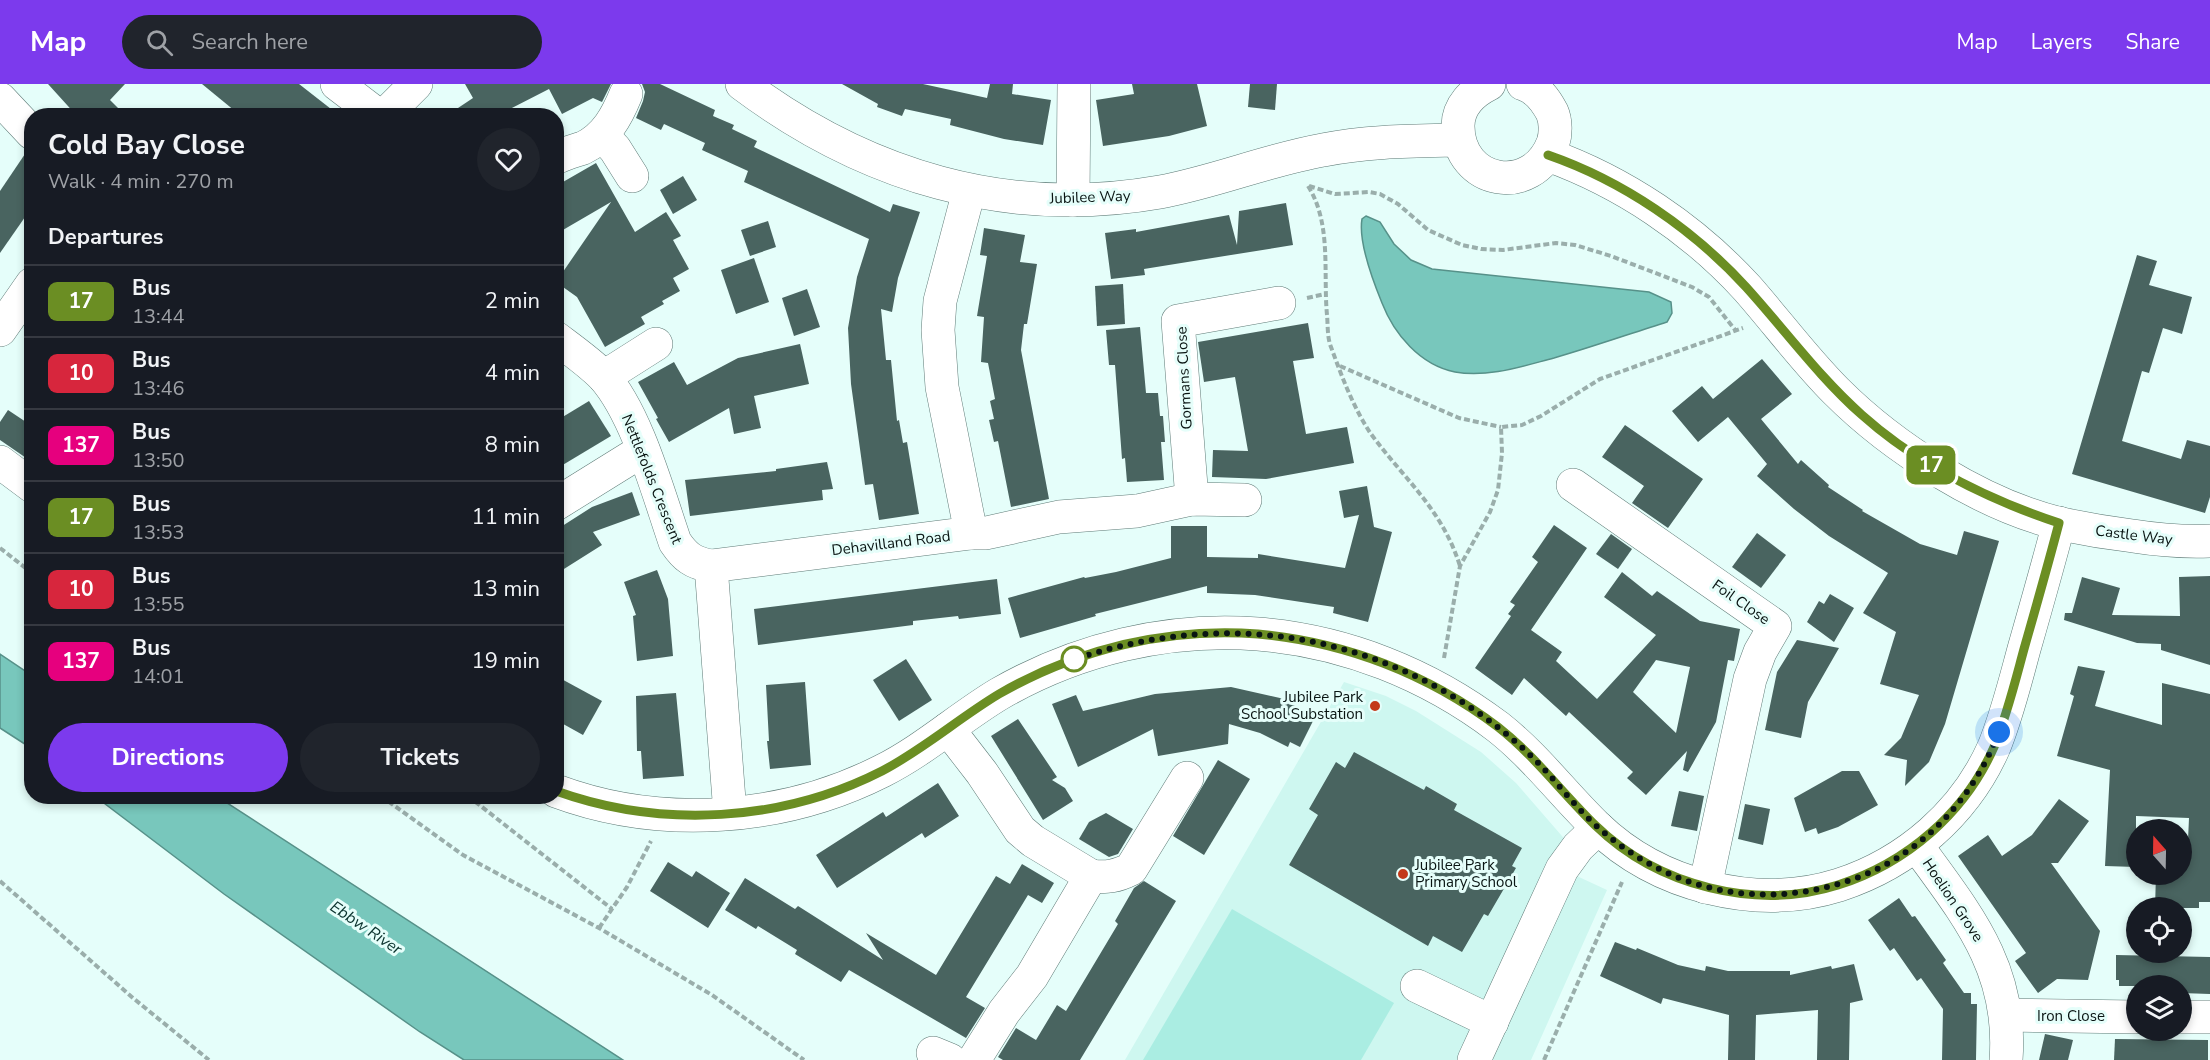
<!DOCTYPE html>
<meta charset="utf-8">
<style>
body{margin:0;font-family:"Nunito Sans",sans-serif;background:#20242c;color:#f1f3f6;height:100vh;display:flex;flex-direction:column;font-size:22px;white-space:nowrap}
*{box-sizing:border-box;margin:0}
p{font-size:20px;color:#9ea1a6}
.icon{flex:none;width:33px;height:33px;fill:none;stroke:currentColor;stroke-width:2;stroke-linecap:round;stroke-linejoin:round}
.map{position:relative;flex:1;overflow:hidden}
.details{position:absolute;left:24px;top:24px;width:540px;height:696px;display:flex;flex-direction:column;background:#171b24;border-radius:24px;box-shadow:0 3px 9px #0003}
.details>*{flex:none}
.badge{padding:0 12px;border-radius:9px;font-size:21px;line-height:39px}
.needle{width:39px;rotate:340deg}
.tools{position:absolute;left:2126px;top:735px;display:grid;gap:12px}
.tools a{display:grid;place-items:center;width:66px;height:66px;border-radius:50%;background:#171b24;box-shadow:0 3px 9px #0003;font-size:30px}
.you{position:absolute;width:30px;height:30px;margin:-15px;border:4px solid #fff;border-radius:50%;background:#1a73e8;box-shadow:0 0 0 9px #1a73e833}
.map>.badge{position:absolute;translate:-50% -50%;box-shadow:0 0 0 3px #fff}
h2{padding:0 24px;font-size:22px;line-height:54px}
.round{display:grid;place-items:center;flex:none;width:63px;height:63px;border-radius:32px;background:#20242c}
.overview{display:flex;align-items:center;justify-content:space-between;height:102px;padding:0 24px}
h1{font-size:28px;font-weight:700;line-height:45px}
.cta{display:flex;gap:12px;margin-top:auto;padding:12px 24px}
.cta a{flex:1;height:69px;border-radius:36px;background:#7c3aed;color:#fff;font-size:24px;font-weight:700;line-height:69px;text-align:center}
.cta a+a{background:#20242c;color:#f1f3f6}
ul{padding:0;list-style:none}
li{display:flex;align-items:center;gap:18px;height:72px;padding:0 24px;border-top:2px solid #363941}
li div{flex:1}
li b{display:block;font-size:22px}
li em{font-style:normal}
li .badge{min-width:66px;font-weight:700;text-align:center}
header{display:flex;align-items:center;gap:36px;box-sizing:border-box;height:84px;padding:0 30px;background:#7c3aed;color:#fff}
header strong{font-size:28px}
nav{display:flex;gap:33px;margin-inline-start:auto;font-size:21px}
.search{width:420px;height:54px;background:#20242c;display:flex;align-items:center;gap:15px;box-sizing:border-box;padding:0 21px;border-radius:33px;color:#9ea1a6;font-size:22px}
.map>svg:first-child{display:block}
.built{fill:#cef7f0}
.green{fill:#aaede2}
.water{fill:#78c7bc;stroke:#579189;stroke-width:1.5}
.building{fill:#496460;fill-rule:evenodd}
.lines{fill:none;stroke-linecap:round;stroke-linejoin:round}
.minor-casing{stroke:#5f7b77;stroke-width:34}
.path{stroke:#9aaeab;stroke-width:4;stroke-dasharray:6 3;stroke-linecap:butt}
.minor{stroke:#fff;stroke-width:33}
.line-casing{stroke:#fff;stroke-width:14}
.line{stroke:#6b8e23;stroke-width:9}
.walk{stroke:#091412;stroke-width:6;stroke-dasharray:0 10.8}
.stop-dot{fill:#fff;stroke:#6b8e23;stroke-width:3}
.poi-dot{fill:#c33919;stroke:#e5fefa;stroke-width:2}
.labels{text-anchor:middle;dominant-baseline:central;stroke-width:6;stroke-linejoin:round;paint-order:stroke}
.street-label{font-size:15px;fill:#091412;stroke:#e5fefa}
.poi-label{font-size:15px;fill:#091412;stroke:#e5fefa;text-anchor:end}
.water-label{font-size:16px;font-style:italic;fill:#0a322d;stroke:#e5fefa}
</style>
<header>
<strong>Map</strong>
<div class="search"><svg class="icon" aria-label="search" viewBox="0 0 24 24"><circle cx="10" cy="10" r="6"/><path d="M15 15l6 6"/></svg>Search here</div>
<nav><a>Map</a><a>Layers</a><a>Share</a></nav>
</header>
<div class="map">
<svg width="2210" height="976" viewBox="0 0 2210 976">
<rect width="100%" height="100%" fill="#e5fefa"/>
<!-- built -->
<polygon class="built" points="1344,598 1386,612 1416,627 1481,668 1516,699 1568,759 1553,781 1607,806 1531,976 1125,976"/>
<!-- green -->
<polygon class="green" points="1232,825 1394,919 1361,976 1143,976"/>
<!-- water -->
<g class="water">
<path d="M1366 132 1380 138 1394 160 1411 176 1432 185 1649 208 1671 218 1672 229 1667 238C1629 250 1592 263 1554 274 1523 282 1488 294 1455 288 1420 281 1394 250 1382 219 1373 197 1358 158 1362 135Z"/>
<polygon points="0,570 31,591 31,664 0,644"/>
<polygon points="96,713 218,713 623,976 464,976 420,948 224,810"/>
</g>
<!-- building -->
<g class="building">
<polygon points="48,0 125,0 110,16 126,32 77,32"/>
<polygon points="202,0 299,0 340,32 241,32"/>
<polygon points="465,0 611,0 602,18 593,14 562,30 549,5 496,32 446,32 473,14"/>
<polygon points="642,0 660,0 715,26 713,32 734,41 732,45 757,57 754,63 890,128 893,120 920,128 898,194 892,228 881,225 886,276 891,276 897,337 899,336 903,359 907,358 919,430 879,436 873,400 865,401 851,300 848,244 857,193 869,155 744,98 748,87 702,66 705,59 664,40 661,46 636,34 643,17 645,8"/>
<polygon points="842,0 923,0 987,14 990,0 1013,0 1012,10 1051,16 1043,61 1004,55 950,41 951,35 905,25 902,32 877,23 878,20"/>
<polygon points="1132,0 1197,0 1207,42 1169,52 1103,62 1096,16 1134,10"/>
<polygon points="1250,0 1277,0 1275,26 1248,23"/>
<polygon points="27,67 32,67 32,123 0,169 0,107"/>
<polygon points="596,79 635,148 666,128 681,152 673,156 689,185 673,194 680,207 662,217 664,220 641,233 645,240 605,263 577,213 556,198 611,118 556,150 556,102"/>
<polygon points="683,92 697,116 673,130 660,106"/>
<polygon points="1286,119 1293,161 1144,185 1145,191 1111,195 1105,149 1136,145 1136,148 1229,131 1237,161 1239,127"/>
<polygon points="768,137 776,163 750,172 741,146"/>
<polygon points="984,144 1025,151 1020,178 1037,180 1027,240 1024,240 1021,266 1049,415 1011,423 998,357 994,358 989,336 994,335 990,317 995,315 988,279 981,278 984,233 977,232 987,172 980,171"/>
<polygon points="2137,171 2157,177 2149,201 2192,213 2182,250 2163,244 2149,289 2142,287 2122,357 2181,375 2187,356 2210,362 2210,413 2205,429 2072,390"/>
<polygon points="754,174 769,218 736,230 721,186"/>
<polygon points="1123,200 1125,240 1097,242 1095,202"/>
<polygon points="807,205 820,243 794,252 782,214"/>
<polygon points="1308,239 1314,274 1293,277 1306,350 1347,343 1354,379 1266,395 1212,393 1213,366 1248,367 1235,293 1204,298 1198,258"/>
<polygon points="1140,243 1146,309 1158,309 1160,332 1163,332 1165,358 1161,358 1164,396 1127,398 1125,374 1122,375 1115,281 1109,281 1106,246"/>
<polygon points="800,260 809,300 754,312 761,344 734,350 729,324 669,358 656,335 658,334 638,298 674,278 687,301 738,274"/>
<polygon points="1762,275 1792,310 1761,335 1798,380 1801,376 1829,401 1828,403 1863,426 1862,427 1920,460 1957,471 1964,447 1999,457 1945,640 1929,678 1905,702 1907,676 1884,671 1901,654 1919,611 1880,600 1896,548 1863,529 1888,489 1829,452 1794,425 1757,392 1767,380 1728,333 1698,358 1672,327 1702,302 1713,315"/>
<polygon points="589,317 611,352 556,385 556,337"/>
<polygon points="8,326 32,342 32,378 0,356 0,338"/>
<polygon points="1625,341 1703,395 1668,444 1632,419 1644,402 1602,373"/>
<polygon points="827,378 833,405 822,406 823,416 690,432 685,396 776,387 776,385"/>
<polygon points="1367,402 1374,443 1392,448 1368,538 1333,529 1334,523 1255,511 1207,509 1207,502 1095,530 1096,532 1020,554 1008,514 1084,493 1085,494 1116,488 1171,474 1171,442 1207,442 1207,473 1258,474 1258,470 1345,484 1359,431 1344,434 1339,407"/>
<polygon points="632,408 640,431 593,448 602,461 556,490 556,446 592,423"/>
<path d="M1554 441 1587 464 1531 546 1562 568 1556 577 1597 615 1656 551 1604 513 1622 488 1652 512 1657 507 1700 537 1740 545 1734 577 1728 576 1716 638 1688 688 1683 686 1687 667 1646 711 1627 694 1633 688 1569 628 1566 632 1524 594 1512 611 1475 584 1511 532 1508 530 1515 521 1510 518 1538 478 1532 473ZM1656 576 1690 583 1676 649 1633 608Z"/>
<polygon points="1757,449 1786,471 1761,504 1732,483"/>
<polygon points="1611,450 1632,465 1618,485 1596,470"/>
<polygon points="657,486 668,515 673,572 637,577 633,532 636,531 624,498"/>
<polygon points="2210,492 2210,581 2161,566 2161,560 2137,559 2064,536 2065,529 2072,529 2082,493 2120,504 2112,531 2180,532 2179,493"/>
<polygon points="997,495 1001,530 959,535 958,532 913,537 913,541 758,561 754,525"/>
<polygon points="1830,510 1854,524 1834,558 1807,538 1819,517 1824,520"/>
<polygon points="1797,556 1839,564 1808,618 1801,654 1765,646 1777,588"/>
<polygon points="906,575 932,616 899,637 873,596"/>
<polygon points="2078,582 2105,587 2095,622 2162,641 2162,599 2210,610 2210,818 2199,818 2199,824 2155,824 2156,790 2181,790 2181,778 2187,778 2189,734 2136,732 2136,783 2105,782 2110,686 2057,672 2074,612 2070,610"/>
<polygon points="556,592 602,617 583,651 556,636"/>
<polygon points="805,598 811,681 770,685 767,657 769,657 766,601"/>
<polygon points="1231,603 1280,614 1312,630 1310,633 1314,635 1300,663 1290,658 1288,663 1260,649 1229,640 1228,660 1158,672 1153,645 1078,683 1052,620 1076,611 1083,627 1155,610"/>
<polygon points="676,609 684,692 643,695 641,667 637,667 636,612"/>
<polygon points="1018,635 1057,693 1052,696 1065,704 1073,717 1043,736 991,652"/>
<polygon points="1354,668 1424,706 1426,702 1457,720 1454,726 1522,764 1512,782 1516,784 1488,832 1484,830 1462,868 1433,852 1428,862 1289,781 1318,731 1309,725 1336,678 1345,684"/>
<polygon points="1218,676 1250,695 1204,771 1173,752"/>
<polygon points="1842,687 1859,687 1878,721 1838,743 1818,750 1816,744 1805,748 1794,714"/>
<polygon points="938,699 959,732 925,754 922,749 837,804 816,771 883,728 886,733"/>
<polygon points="1679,707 1704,712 1697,747 1671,742"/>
<polygon points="2059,715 2089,737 2058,779 2051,779 2100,847 2088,896 2057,895 2038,909 2015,877 2026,869 1958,772 1988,751 2002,772 2032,751"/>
<polygon points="1745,720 1770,725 1763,761 1738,755"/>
<polygon points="1106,729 1133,745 1118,770 1109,773 1079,755 1089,738"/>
<polygon points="668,778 692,793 696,787 730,809 708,844 650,807"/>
<polygon points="1022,780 1054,799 1042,819 1028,811 966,913 985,924 966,954 849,886 841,898 795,870 797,866 758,842 756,845 725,826 745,794 795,825 798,822 883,876 866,849 936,891 996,792 1010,800"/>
<polygon points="1144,797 1176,817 1080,976 1003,976 998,973 1016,944 1036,956 1057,921 1066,927 1118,840 1115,837 1134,804"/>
<polygon points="1899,814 1912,833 1915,832 1946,876 1943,879 1964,909 1971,909 1971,920 1977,920 1976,976 1942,976 1943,925 1921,894 1917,897 1894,864 1890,867 1868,836"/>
<polygon points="1615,858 1636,866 1637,864 1678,881 1705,887 1706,882 1728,887 1790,887 1790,891 1831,882 1832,885 1854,880 1863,916 1850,919 1849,976 1817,976 1818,926 1756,931 1755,976 1728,976 1729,931 1663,914 1661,920 1600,892"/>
<polygon points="2116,871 2210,873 2210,910 2181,909 2181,902 2119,902 2119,896 2116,896"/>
<polygon points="2045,950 2073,956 2068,976 2039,976"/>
<polygon points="2115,955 2208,956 2208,976 2114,976"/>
</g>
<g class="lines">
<defs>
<g id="minor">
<polyline points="337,0 379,32"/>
<path d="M742 0C865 92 1006 135 1160 108 1215 98 1267 76 1323 66 1367 57 1413 57 1458 56"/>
<path d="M1489 0C1473 8 1458 22 1458 42 1458 100 1532 114 1553 59 1556 50 1556 37 1552 28 1545 15 1537 4 1523 0"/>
<polyline points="0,15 32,49"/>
<polyline points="384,32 416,0"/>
<polyline points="602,51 615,65 632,92"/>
<path d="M1548 71C1623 98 1693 145 1747 204 1777 238 1804 275 1836 307 1893 364 1982 421 2061 440 2085 445 2109 449 2133 452 2158 456 2184 458 2210 457"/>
<path d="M556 74C565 69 574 67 583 64 606 53 617 32 626 10"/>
<polyline points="1073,116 1074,0"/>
<polyline points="0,246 32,200"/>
<path d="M556 254C572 266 589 278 603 292 637 330 658 409 675 458 685 473 693 479 711 482"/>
<polyline points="604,293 656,260"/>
<polyline points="0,378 32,402"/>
<polyline points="1573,401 1775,542 1760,568 1750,595 1705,803"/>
<polyline points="1192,415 1178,237 1279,219"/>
<polyline points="556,420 643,366"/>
<polyline points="971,449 986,449 1059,433 1137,427 1192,415 1245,416"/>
<polyline points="948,645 982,689 1020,746 1033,757 1091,792 1032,892 1004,928 974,976"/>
<path d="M556 707C661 746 783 737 882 687 924 666 959 634 999 610 1077 565 1168 543 1258 550 1345 557 1428 590 1498 643 1535 672 1563 710 1596 742 1658 802 1756 827 1839 801 1907 779 1965 729 1994 663 2007 631 2015 598 2024 565 2036 523 2048 481 2059 439"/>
<polyline points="730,729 711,482 971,449 942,303 938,246 940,217 969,107"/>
<path d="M1917 762C1967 831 2013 885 2006 976"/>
<path d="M1091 792C1107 794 1117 792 1131 785L1187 694"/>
<polyline points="1417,902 1492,938"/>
<polyline points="2007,931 2136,933"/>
<polyline points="2181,933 2210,933"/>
<polyline points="933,969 950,976"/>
<polyline points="1474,976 1562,785 1578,763 1598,744"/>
</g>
</defs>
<!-- minor casing -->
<use href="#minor" class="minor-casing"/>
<!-- path -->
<g class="path">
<path d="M1308 102C1332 140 1323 189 1327 231 1328 241 1327 253 1331 263 1342 293 1353 323 1371 350 1405 396 1442 425 1460 482"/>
<polyline points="1309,102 1335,110 1369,108 1380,110 1398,120 1428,146 1462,161 1481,165 1503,166 1556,159 1575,161 1611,172 1692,203 1709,213 1736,247"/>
<polyline points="1307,214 1325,210"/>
<polyline points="1340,282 1459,334 1501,343"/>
<polyline points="0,464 32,489"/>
<polyline points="1444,574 1460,482 1490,428 1498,406 1502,369 1501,343 1522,341 1541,332 1600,295 1743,244"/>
<polyline points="381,712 463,771 599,844 712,911 804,976"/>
<polyline points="468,712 612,825"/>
<polyline points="0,797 133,914 209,976"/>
<polyline points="599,844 627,803 651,757"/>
<polyline points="1544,976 1622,798"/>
</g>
<!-- minor -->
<use href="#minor" class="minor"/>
</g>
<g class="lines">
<defs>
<path id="line" d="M556 707C662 745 782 738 882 687 924 665 959 634 999 610 1077 565 1168 543 1258 550 1345 558 1428 590 1498 643 1535 672 1563 710 1596 742 1658 802 1756 827 1838 801 1907 779 1965 729 1994 663 2007 631 2015 598 2024 565 2036 523 2048 481 2059 439 1987 415 1919 382 1862 331 1819 293 1785 246 1746 203 1693 145 1623 97 1548 71"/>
</defs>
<!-- line casing -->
<use href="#line" class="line-casing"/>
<!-- line -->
<use href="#line" class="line"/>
<!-- walk -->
<path class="walk" d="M1074 575 1066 578C1179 539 1291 538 1402 586 1448 606 1492 635 1529 670 1554 693 1574 723 1600 745 1674 810 1767 828 1859 793 1925 767 1974 713 1999 648"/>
</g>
<!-- markers -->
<circle class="stop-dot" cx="1074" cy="575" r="12"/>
<g class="poi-dot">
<circle cx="1375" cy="622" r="6"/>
<circle cx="1403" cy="790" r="6"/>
</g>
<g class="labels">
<!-- street labels -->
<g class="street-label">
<text transform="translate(1090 113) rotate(-2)">Jubilee Way</text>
<text transform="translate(1184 294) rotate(-93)">Gormans Close</text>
<text transform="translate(652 395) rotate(68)">Nettlefolds Crescent</text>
<text transform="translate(2134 451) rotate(7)">Castle Way</text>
<text transform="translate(891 459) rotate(-7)">Dehavilland Road</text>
<text transform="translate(1741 518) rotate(35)">Foil Close</text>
<text transform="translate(1953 816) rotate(56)">Hoelion Grove</text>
<text x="2071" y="932">Iron Close</text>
</g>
<!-- poi labels -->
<g class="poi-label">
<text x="1363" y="613">Jubilee Park<tspan x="1363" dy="17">School Substation</tspan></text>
<text x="1415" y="781" text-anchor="start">Jubilee Park<tspan x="1415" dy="17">Primary School</tspan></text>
</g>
<!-- water labels -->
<g class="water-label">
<text transform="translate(366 844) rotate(34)">Ebbw River</text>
</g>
</g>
</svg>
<div class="tools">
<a><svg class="needle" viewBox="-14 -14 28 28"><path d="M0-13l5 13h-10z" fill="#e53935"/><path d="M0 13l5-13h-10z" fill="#9ea1a6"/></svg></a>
<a><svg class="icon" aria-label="locate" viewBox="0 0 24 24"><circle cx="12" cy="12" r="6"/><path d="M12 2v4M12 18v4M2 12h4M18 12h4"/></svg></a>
<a><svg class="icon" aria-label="layers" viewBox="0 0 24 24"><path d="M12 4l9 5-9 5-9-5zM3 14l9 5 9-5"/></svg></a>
</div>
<div class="you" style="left:1999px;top:648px"></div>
<b class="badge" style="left:1931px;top:381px;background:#6b8e23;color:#fff">17</b>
<section class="details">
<div class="overview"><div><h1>Cold Bay Close</h1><p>Walk · 4 min · 270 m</p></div><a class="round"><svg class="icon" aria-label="heart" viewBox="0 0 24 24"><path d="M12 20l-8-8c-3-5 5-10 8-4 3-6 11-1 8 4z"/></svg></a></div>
<h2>Departures</h2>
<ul>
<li><span class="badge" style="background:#6b8e23;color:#fff">17</span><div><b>Bus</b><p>13:44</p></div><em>2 min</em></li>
<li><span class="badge" style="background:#d7263d;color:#fff">10</span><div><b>Bus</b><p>13:46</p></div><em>4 min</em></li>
<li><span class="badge" style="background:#e6007e;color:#fff">137</span><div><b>Bus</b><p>13:50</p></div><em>8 min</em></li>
<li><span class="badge" style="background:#6b8e23;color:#fff">17</span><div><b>Bus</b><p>13:53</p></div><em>11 min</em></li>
<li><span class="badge" style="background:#d7263d;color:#fff">10</span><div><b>Bus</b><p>13:55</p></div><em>13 min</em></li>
<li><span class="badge" style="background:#e6007e;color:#fff">137</span><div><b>Bus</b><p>14:01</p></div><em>19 min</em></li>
</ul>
<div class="cta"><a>Directions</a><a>Tickets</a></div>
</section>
</div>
